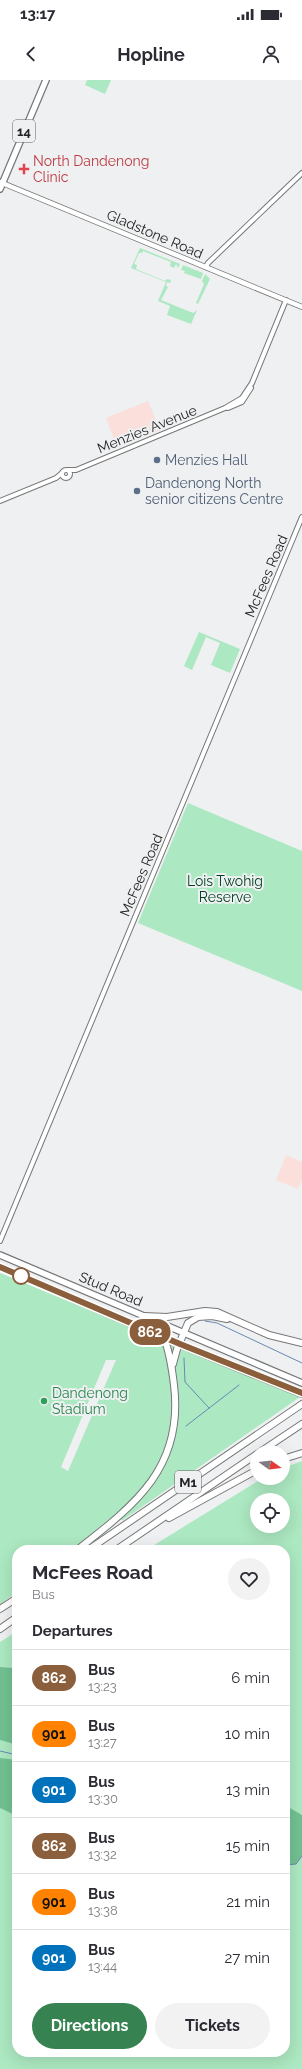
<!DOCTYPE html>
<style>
body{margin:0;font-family:Raleway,sans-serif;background:#f2f2f3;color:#2b2b33;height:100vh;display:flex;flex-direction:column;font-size:15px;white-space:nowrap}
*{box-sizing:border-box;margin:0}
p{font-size:13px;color:#7c7c81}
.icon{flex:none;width:22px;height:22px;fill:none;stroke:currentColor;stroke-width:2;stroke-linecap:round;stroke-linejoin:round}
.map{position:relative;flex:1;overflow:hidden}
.sheet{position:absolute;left:12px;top:1465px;width:278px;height:512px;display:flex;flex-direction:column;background:#fff;border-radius:16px;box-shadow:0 4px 16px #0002}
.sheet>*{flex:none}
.badge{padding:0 8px;border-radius:13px;font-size:14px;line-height:26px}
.needle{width:26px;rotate:104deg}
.controls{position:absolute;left:250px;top:1365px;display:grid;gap:8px}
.controls a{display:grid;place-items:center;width:40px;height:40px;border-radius:50%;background:#fff;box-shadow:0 4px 16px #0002;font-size:20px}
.map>.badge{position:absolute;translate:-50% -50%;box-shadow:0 0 0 2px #fff}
h2{padding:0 20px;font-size:15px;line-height:36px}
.round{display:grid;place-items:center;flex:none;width:42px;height:42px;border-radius:21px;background:#f2f2f3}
.headline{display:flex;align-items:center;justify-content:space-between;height:68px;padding:0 20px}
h1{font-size:19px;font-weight:700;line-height:30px}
.cta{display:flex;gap:8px;margin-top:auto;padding:8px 20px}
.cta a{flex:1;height:46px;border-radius:24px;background:#368251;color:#fff;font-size:16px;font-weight:700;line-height:46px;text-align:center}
.cta a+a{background:#f2f2f3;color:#2b2b33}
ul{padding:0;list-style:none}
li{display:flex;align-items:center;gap:12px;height:56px;padding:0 20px;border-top:1px solid #e1e1e2}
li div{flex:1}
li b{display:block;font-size:15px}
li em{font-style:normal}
li .badge{min-width:44px;font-weight:700;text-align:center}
.status{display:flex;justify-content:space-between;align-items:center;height:28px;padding:0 20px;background:#fff;direction:ltr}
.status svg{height:11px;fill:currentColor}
header{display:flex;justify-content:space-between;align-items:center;height:52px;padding:0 20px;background:#fff;font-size:18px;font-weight:700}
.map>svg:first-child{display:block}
.commercial{fill:#fadfdb}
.green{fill:#ace8c1;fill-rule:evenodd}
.forest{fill:#72c091}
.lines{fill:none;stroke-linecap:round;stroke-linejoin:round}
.stream{stroke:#6988b5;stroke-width:1}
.tertiary-casing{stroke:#767778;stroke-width:6}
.secondary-casing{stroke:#767778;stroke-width:6}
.primary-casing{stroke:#767778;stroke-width:8}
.trunk-casing{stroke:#767778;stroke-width:8}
.motorway-casing{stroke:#767778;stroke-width:8}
.tertiary{stroke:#fff;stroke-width:4}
.secondary{stroke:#fff;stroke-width:4.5}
.primary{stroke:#fff;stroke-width:5.5}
.trunk{stroke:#fff;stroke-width:5.5}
.motorway{stroke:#fff;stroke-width:6}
.line-casing{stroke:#fff;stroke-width:9}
.line{stroke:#8b5e3c;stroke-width:6}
.health-dot{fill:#e0444e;stroke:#eff0f1;stroke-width:1.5}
.service-dot{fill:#5c6f8a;stroke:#eff0f1;stroke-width:1.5}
.stop-dot{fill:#fff;stroke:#8b5e3c;stroke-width:2}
.leisure-dot{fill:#2e9e5b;stroke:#eff0f1;stroke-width:1.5}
.labels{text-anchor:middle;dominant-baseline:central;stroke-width:4;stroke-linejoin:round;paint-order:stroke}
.shield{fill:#eff0f1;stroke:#616162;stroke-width:1}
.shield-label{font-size:13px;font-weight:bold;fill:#242424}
.health-label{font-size:14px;fill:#be3a42;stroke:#eff0f1;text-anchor:start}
.street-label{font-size:14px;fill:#242424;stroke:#eff0f1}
.service-label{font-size:14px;fill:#4e5e75;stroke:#eff0f1;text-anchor:start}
.park-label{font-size:14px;fill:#004123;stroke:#eff0f1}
.leisure-label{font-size:14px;fill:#27864d;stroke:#eff0f1;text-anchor:start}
</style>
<div class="status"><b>13:17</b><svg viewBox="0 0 49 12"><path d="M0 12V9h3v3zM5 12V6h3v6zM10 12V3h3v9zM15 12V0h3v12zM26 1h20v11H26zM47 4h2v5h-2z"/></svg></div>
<header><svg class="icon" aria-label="back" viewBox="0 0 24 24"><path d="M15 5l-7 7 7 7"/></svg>Hopline<svg class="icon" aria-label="person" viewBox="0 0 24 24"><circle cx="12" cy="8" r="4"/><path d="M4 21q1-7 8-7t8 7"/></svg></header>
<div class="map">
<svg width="302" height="1989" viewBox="0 0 302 1989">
<rect width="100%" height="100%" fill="#eff0f1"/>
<!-- commercial -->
<g class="commercial">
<polygon points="148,321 160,350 117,367 106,338"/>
<polygon points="286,1075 302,1082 302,1100 298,1109 276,1100"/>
</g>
<!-- green -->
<g class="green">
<polygon points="87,0 111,0 105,14 85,5"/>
<polygon points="140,168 180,184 178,188 176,184 174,188 170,186 171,182 143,171 142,173 139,173 134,184 137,185 136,189 165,201 167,199 171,200 170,203 167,202 166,206 168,207 161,220 193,233 197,230 191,244 167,235 170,226 158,221 166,202 131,188"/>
<polygon points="183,185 203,193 201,199 184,193 185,191 181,190"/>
<polygon points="205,194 210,199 198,224 196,223 204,204 202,201"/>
<polygon points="199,552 240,569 230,593 211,585 220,563 206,557 192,590 184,586"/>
<polygon points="188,723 302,771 302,911 138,843"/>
<path d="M0 1193 300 1317 123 1440 109 1439 72 1470H17V1512L0 1524ZM106 1280H116L68 1391 61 1387Z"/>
<path d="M302 1381V1735L285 1725V1470H146L263 1398H283V1388ZM257 1420H283V1446H257Z"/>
<polygon points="17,1551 17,1588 0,1587 0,1562"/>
<polygon points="0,1660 17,1665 17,1972 285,1972 285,1783 287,1785 296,1784 302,1776 302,1989 0,1989"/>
</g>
<!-- forest -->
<g class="forest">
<polygon points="0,1587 17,1588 17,1665 0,1660"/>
<polygon points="0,1678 17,1680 17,1736 0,1728"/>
<polygon points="285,1725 302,1735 302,1776 296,1784 287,1785 285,1783"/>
</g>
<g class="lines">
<!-- stream -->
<g class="stream">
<polyline points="205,1241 217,1243 302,1283"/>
<polyline points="184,1278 185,1302 209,1328"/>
<polyline points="186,1346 239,1305"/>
<polyline points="0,1671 17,1675"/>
<polyline points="285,1783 287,1785 296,1784 302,1776"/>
</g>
<defs>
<g id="tertiary">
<polyline points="206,187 208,183 302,93"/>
<polyline points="228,328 242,322 251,308"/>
<polyline points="68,390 76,390 225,328 242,318 252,303 286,220"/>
<circle cx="66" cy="394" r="4"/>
<polyline points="0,421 56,398 62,393"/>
<polyline points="0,1161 302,437"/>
</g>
<polyline id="secondary" points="0,102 302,227"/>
<polyline id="primary" points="0,109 46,0"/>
<g id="trunk">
<polyline points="0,1175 302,1303"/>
<polyline points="0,1187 164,1258 302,1314"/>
</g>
<g id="motorway">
<polyline points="144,1236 167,1237 205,1231 217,1232 269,1255 302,1263"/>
<polyline points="173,1284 177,1269 188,1243 198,1237 212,1236 227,1239"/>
<polyline points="260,1372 302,1344"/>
<polyline points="283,1379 302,1373"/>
<polyline points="169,1438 257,1390"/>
<path d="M77 1470C136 1424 184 1387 174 1305 172 1289 170 1273 164 1258"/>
<polyline points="88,1470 302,1324"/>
<polyline points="116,1470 257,1374"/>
<polyline points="0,1529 17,1518"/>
<polyline points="0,1549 17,1537"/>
</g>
</defs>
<!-- tertiary casing -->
<use href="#tertiary" class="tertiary-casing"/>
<!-- secondary casing -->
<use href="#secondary" class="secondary-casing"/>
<!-- primary casing -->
<use href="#primary" class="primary-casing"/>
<!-- trunk casing -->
<use href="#trunk" class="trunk-casing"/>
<!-- motorway casing -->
<use href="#motorway" class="motorway-casing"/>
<!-- tertiary -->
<use href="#tertiary" class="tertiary"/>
<!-- secondary -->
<use href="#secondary" class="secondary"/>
<!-- primary -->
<use href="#primary" class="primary"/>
<!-- trunk -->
<use href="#trunk" class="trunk"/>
<!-- motorway -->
<use href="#motorway" class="motorway"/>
</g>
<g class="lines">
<defs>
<polyline id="line" points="0,1187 180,1264 302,1313"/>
</defs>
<!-- line casing -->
<use href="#line" class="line-casing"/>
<!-- line -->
<use href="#line" class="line"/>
</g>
<!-- markers -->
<path class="health-dot" d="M22 83h4v4h4v4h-4v4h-4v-4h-4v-4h4z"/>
<g class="service-dot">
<circle cx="157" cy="380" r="4"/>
<circle cx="137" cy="411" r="4"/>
</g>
<circle class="stop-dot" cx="21" cy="1196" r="8"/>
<circle class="leisure-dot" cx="44" cy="1321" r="4"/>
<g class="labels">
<!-- shield labels -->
<g class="shield">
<rect x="13" y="40" width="22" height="22" rx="3"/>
<rect x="175" y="1391" width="26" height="22" rx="3"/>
</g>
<g class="shield-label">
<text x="24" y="51">14</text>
<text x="188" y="1402">M1</text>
</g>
<!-- health labels -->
<g class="health-label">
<text x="33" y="81">North Dandenong<tspan x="33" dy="16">Clinic</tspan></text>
</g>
<!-- street labels -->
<g class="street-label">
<text transform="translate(155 154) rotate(23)">Gladstone Road</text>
<text transform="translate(147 349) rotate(-22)">Menzies Avenue</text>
<text transform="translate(266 496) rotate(-67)">McFees Road</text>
<text transform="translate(141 795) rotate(-67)">McFees Road</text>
<text transform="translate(111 1209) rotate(23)">Stud Road</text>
</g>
<!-- service labels -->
<g class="service-label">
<text x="165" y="380">Menzies Hall</text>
<text x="145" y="403">Dandenong North<tspan x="145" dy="16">senior citizens Centre</tspan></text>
</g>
<!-- park labels -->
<g class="park-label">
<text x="225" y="801">Lois Twohig<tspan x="225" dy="16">Reserve</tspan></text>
</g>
<!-- leisure labels -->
<g class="leisure-label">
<text x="52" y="1313">Dandenong<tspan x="52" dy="16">Stadium</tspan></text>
</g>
</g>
</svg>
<div class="controls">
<a><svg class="needle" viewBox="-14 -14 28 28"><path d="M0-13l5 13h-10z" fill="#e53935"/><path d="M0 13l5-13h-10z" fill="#7c7c81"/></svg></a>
<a><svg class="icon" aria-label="locate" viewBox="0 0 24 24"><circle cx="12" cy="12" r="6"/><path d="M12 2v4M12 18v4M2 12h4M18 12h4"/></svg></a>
</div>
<b class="badge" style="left:150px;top:1252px;background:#8b5e3c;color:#fff">862</b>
<section class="sheet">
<div class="headline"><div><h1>McFees Road</h1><p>Bus</p></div><a class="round"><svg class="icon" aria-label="heart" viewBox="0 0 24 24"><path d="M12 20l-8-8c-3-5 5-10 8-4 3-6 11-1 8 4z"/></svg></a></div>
<h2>Departures</h2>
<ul>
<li><span class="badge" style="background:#8b5e3c;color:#fff">862</span><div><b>Bus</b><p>13:23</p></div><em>6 min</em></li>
<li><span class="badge" style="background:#ff8200;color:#111">901</span><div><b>Bus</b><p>13:27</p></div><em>10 min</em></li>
<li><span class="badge" style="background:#0072bc;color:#fff">901</span><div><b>Bus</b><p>13:30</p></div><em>13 min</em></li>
<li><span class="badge" style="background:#8b5e3c;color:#fff">862</span><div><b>Bus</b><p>13:32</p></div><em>15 min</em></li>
<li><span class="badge" style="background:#ff8200;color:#111">901</span><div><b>Bus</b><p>13:38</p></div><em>21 min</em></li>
<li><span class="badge" style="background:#0072bc;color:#fff">901</span><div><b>Bus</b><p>13:44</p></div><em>27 min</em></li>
</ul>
<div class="cta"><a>Directions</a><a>Tickets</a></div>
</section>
</div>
